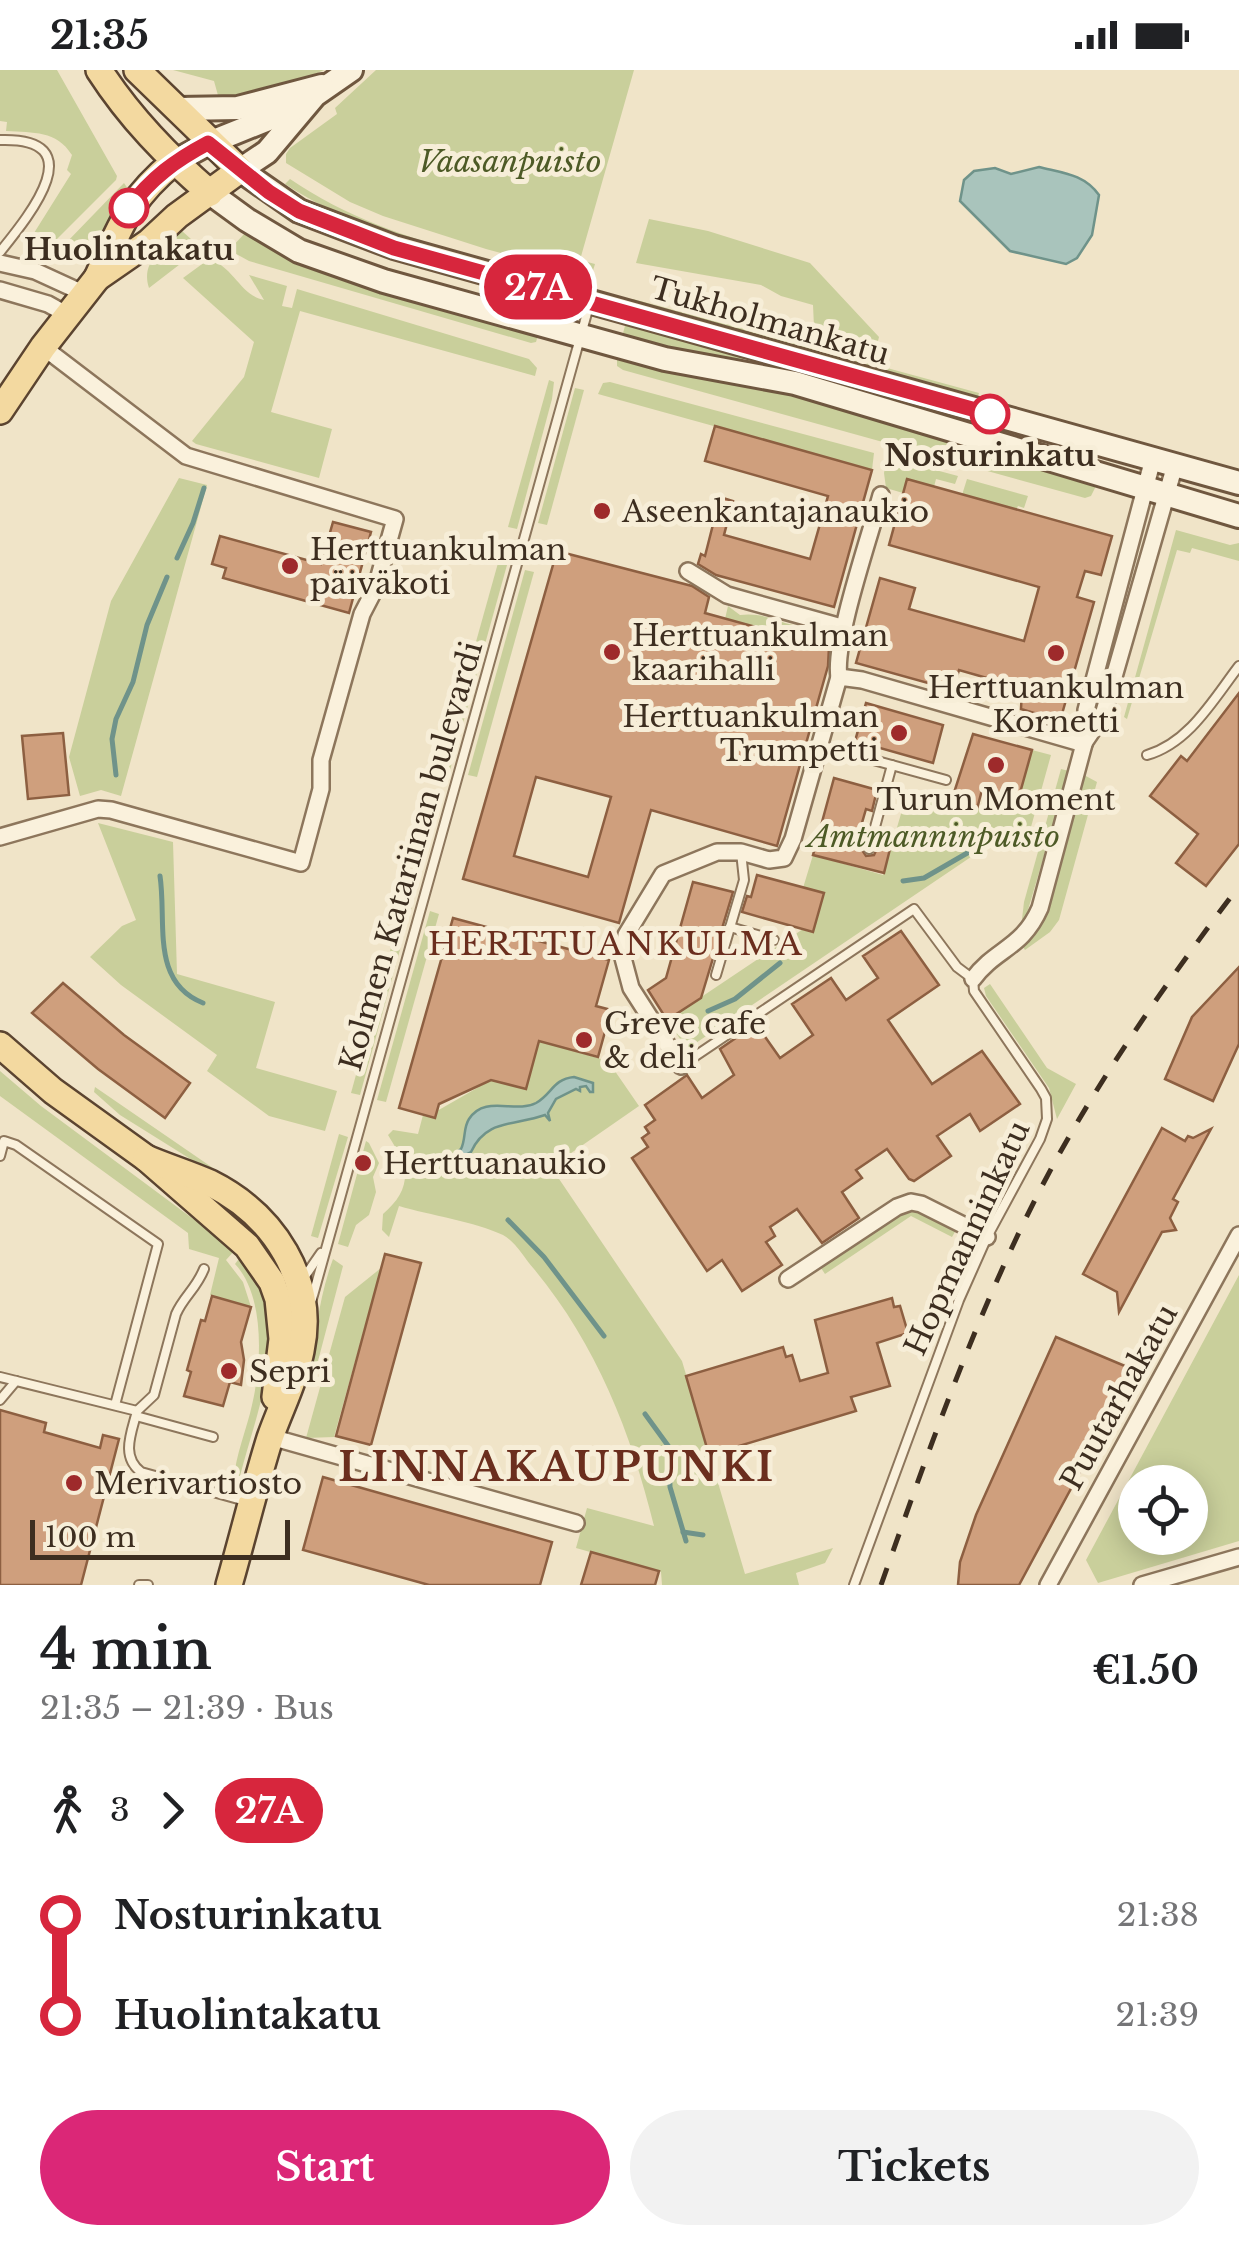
<!DOCTYPE html>
<meta charset="utf-8">
<style>
body{margin:0;font-family:"Libre Baskerville",serif;background:#f2f2f2;color:#202124;height:100vh;display:flex;flex-direction:column;font-size:38px;white-space:nowrap}
*{box-sizing:border-box;margin:0}
p{font-size:32px;color:#757577}
.icon{flex:none;width:55px;height:55px;fill:none;stroke:currentColor;stroke-width:2;stroke-linecap:round;stroke-linejoin:round}
.map{position:relative;height:1515px;overflow:hidden}
.side{display:flex;flex-direction:column;background:#fff;flex:1}
.side>*{flex:none}
.badge{padding:0 20px;border-radius:32px;font-size:35px;line-height:65px}
.tools{position:absolute;left:1118px;top:1395px;display:grid;gap:20px}
.tools a{display:grid;place-items:center;width:90px;height:90px;border-radius:50%;background:#fff;box-shadow:0 5px 25px #0003;font-size:50px}
.scale{position:absolute;left:30px;bottom:25px;width:260px;box-sizing:border-box;padding-left:10px;border:5px solid #3d2e20;border-top:0;font-size:28px;line-height:35px;white-space:nowrap;color:#3d2e20;-webkit-text-stroke:8px #f7eed8;paint-order:stroke}
.map>.badge{position:absolute;translate:-50% -50%;box-shadow:0 0 0 5px #fff}
.legs{display:flex;align-items:center;gap:15px;height:110px;padding:0 40px;font-size:32px}
.legs p{margin-inline-start:auto}
.overview{display:flex;align-items:center;justify-content:space-between;height:170px;padding:0 40px}
h1{font-size:55px;font-weight:700;line-height:75px}
.cta{display:flex;gap:20px;margin-top:auto;padding:20px 40px}
.cta a{flex:1;height:115px;border-radius:60px;background:#db2777;color:#fff;font-size:40px;font-weight:700;line-height:115px;text-align:center}
.cta a+a{background:#f2f2f2;color:#202124}
ul{padding:0 40px;list-style:none}
li{display:flex;align-items:center;gap:35px;height:100px;font-size:38px}
li i{display:grid;place-items:center;width:15px;height:100%;margin:0 12px;background:currentColor}
li i::after{content:'';width:25px;height:25px;margin:-12px;border:8px solid;border-radius:50%;background:#fff}
li p{margin-inline-start:auto}
li:first-child i{background:linear-gradient(#0000 50%,currentColor 0)}
li:last-child i{background:linear-gradient(currentColor 50%,#0000 0)}
.status{display:flex;justify-content:space-between;align-items:center;height:70px;padding:0 50px;background:#fff;direction:ltr}
.status svg{height:28px;fill:currentColor}
.map>svg:first-child{display:block}
.green{fill:#c9cf9b;fill-rule:evenodd}
.water{fill:#a9c4bc;stroke:#6f938a;stroke-width:2.5}
.lines{fill:none;stroke-linecap:round;stroke-linejoin:round}
.stream{stroke:#6f938a;stroke-width:5}
.building{fill:#cf9f7d;stroke:#8d5f41;stroke-width:2.5;fill-rule:evenodd}
.lane-casing{stroke:#8d765c;stroke-width:12}
.street-casing{stroke:#8d765c;stroke-width:20}
.secondary-casing{stroke:#6f573f;stroke-width:28}
.primary-casing{stroke:#5b4430;stroke-width:30}
.lane{stroke:#faf1dc;stroke-width:8}
.street{stroke:#faf1dc;stroke-width:15}
.secondary{stroke:#faf1dc;stroke-width:22}
.primary{stroke:#f3d9a0;stroke-width:25}
.rail{stroke:#3d2e20;stroke-width:5;stroke-dasharray:18 18;stroke-linecap:butt}
.line-1-casing{stroke:#fff;stroke-width:22}
.line-1{stroke:#d7263d;stroke-width:15}
.stop-1-dot{fill:#fff;stroke:#d7263d;stroke-width:5}
.poi-dot{fill:#9e2a2b;stroke:#f7eed8;stroke-width:4}
.labels{text-anchor:middle;dominant-baseline:central;stroke-width:10;stroke-linejoin:round;paint-order:stroke}
.park-label{font-size:30px;font-style:italic;fill:#4d5a26;stroke:#f7eed8}
.stop-label{font-size:30px;font-weight:bold;fill:#3d2e20;stroke:#f7eed8}
.street-label{font-size:30px;fill:#3d2e20;stroke:#f7eed8}
.poi-label{font-size:30px;fill:#3d2e20;stroke:#f7eed8;text-anchor:start}
.neighbourhood-label{font-size:32px;letter-spacing:2.5px;fill:#6b2e1e;stroke:#f7eed8}
.district-label{font-size:40px;font-weight:bold;letter-spacing:2.5px;fill:#6b2e1e;stroke:#f7eed8}
</style>
<div class="status"><b>21:35</b><svg viewBox="0 0 49 12"><path d="M0 12V9h3v3zM5 12V6h3v6zM10 12V3h3v9zM15 12V0h3v12zM26 1h20v11H26zM47 4h2v5h-2z"/></svg></div>
<div class="map">
<svg width="1239" height="1515" viewBox="0 0 1239 1515">
<rect width="100%" height="100%" fill="#f0e4c8"/>
<!-- green -->
<g class="green">
<path d="M0 0H57L117 106 116 110 56 170 43 171 34 167V163L71 104 67 100 72 85C56 60 34 63 6 61L7 52 0 51Z"/>
<polygon points="173,0 324,0 263,27 219,29 214,11"/>
<polygon points="376,0 634,0 580,190 595,194 591,207 578,201 557,198 486,179 383,146 350,132 286,93 286,84 290,78 337,44 335,38"/>
<path d="M290 109C367 162 463 183 552 207V214C463 186 364 166 285 114Z"/>
<path d="M124 113 128 119C112 155 96 190 52 181L65 174Z"/>
<polygon points="649,149 708,161 810,193 879,267 877,275 814,257 813,235 781,226 761,215 636,193"/>
<path d="M182 161 201 178 149 218C140 191 164 177 182 161Z"/>
<polygon points="247,161 539,262 536,272 531,273 249,191 229,180"/>
<path d="M209 189C233 196 241 226 264 230L249 205 287 216 282 236 292 238 297 219 529 289 537 298 535 306 300 241 271 342 332 359 319 408 196 374 192 371 244 307 254 272 183 208Z"/>
<polygon points="633,229 979,323 978,326 949,323 630,235"/>
<polygon points="626,252 744,286 742,293 685,284 622,267"/>
<polygon points="617,285 764,315 1096,416 1091,426 1085,428 623,300 617,296"/>
<polygon points="549,310 554,312 552,329 517,459 508,457"/>
<polygon points="610,312 874,383 872,400 598,324 603,313"/>
<polygon points="575,318 584,320 547,455 538,453"/>
<polygon points="887,387 958,406 955,414 936,409 934,417 903,423 886,418 884,403"/>
<polygon points="179,408 207,415 121,726 101,720 80,726 69,687 111,531"/>
<polygon points="967,409 1028,426 1024,438 1018,436 1016,440 962,425"/>
<polygon points="1176,460 1230,475 1239,473 1239,491 1192,478 1190,483 1177,480 1127,649 1124,647"/>
<polygon points="498,493 507,495 450,700 441,697"/>
<polygon points="525,500 534,502 477,707 468,705"/>
<path d="M728 536 740 545C769 541 786 559 814 557L816 574 725 549Z"/>
<polygon points="1032,680 1051,685 1026,775 999,768 687,979 667,950 803,859 803,818 813,785 883,805 908,720 979,739 1001,725 1018,730"/>
<polygon points="1061,699 1069,701 1025,850 1022,849 1024,832"/>
<polygon points="1084,705 1097,712 1059,850 1050,862 1025,880 1023,877 1043,851"/>
<polygon points="98,753 173,772 177,904 275,932 256,998 337,1021 325,1061 269,1046 207,1001 217,985 121,915 90,887 122,856 136,850"/>
<polygon points="403,834 412,836 360,1025 351,1023"/>
<polygon points="430,841 439,844 386,1032 377,1030"/>
<polygon points="990,914 1047,998 1076,1014 1057,1049 1049,1018 986,926 984,918"/>
<path d="M539 971 608 991 639 1036 551 1097 682 1291 745 1504 833 1478 825 1493 796 1503 799 1515H662L661 1502 576 1478 587 1438 654 1456C631 1362 596 1274 534 1199 525 1189 515 1171 503 1165 476 1152 429 1145 399 1136L389 1167 382 1160 383 1144C399 1130 407 1118 405 1096L409 1095 413 1083 400 1085 388 1065 393 1060 418 1064 423 1045 435 1048 437 1041 491 1010 526 1019Z"/>
<polygon points="0,1001 41,1036 235,1180 226,1190 243,1212 251,1237 210,1225 219,1188 189,1179 188,1163 0,1026"/>
<polygon points="95,1017 245,1120 273,1146 240,1120 120,1045 94,1022"/>
<polygon points="339,1064 348,1067 318,1168 311,1166"/>
<polygon points="366,1071 369,1073 379,1093 373,1107 376,1122 369,1145 356,1155 348,1177 338,1174"/>
<polygon points="905,1142 919,1142 956,1160 952,1167 911,1146 825,1204 821,1198"/>
<path d="M241 1186C248 1196 259 1207 263 1219 284 1278 255 1348 240 1406L234 1409C235 1387 247 1358 252 1335 262 1293 265 1226 235 1194Z"/>
<path d="M333 1189 343 1196 313 1310 308 1312 306 1310C316 1269 318 1229 333 1189Z"/>
<polygon points="381,1198 334,1367 306,1368 345,1227"/>
<path d="M1239 1205V1471L1098 1513 1086 1490ZM1135 1412H1190V1468H1135Z"/>
</g>
<!-- water -->
<g class="water">
<path d="M1039 97C1063 103 1084 104 1099 125L1092 165 1077 188 1066 194 1010 181 960 131 964 110 974 101 995 98 1011 104Z"/>
<path d="M574 1007 593 1013V1022H590L586 1016 580 1017V1021L576 1019 556 1029 548 1043 550 1051 545 1045C514 1056 486 1049 471 1082L459 1088 457 1096H453L450 1087 461 1079C466 1069 463 1058 469 1049 485 1024 515 1044 536 1033 552 1024 553 1009 574 1007Z"/>
</g>
<g class="lines">
<!-- stream -->
<g class="stream">
<polyline points="177,488 193,453 204,418"/>
<polyline points="116,705 112,669 116,649 133,612 147,555 167,507"/>
<path d="M160 806C167 852 150 912 203 933"/>
<polyline points="903,811 924,808 969,782"/>
<polyline points="708,941 735,929 780,893"/>
<polyline points="508,1150 544,1187 604,1266"/>
<polyline points="645,1344 669,1377 670,1417 686,1471"/>
<polyline points="683,1462 703,1465"/>
</g>
</g>
<!-- building -->
<g class="building">
<polygon points="715,356 872,400 834,537 716,505 698,494 701,484 705,486 720,427 733,431 724,465 810,489 828,426 705,391"/>
<polygon points="907,409 1112,466 1101,505 1085,501 1077,527 1094,532 1060,651 1021,639 1022,618 959,600 953,620 856,593 880,508 915,518 909,539 1024,571 1039,517 889,475"/>
<polygon points="333,452 371,462 349,543 223,508 226,498 212,494 220,466 321,494"/>
<path d="M557 481 692 516 709 527 705 543 829 577 828 596 777 776 651 740 619 853 463 809ZM536 707 611 727 588 807 514 786Z"/>
<polygon points="1239,623 1239,774 1206,816 1176,793 1198,764 1150,726 1181,686 1187,691"/>
<polygon points="866,633 943,655 933,693 855,671"/>
<polygon points="63,663 69,725 28,729 22,666"/>
<polygon points="973,664 1032,680 1018,730 982,720 977,739 951,732"/>
<polygon points="834,708 877,720 872,741 866,739 857,770 863,772 862,780 866,786 874,785 878,776 890,779 884,803 813,785"/>
<polygon points="757,805 824,823 813,862 742,842 747,826 751,827"/>
<polygon points="693,812 733,822 701,928 667,950 648,920 666,908"/>
<polygon points="453,848 609,890 596,936 611,940 598,987 539,971 526,1019 491,1010 439,1034 435,1048 399,1038"/>
<polygon points="901,861 939,915 888,950 932,1014 982,981 1020,1034 980,1061 970,1044 937,1066 951,1086 914,1111 909,1109 887,1079 856,1100 862,1108 842,1122 859,1148 822,1173 797,1139 770,1157 775,1166 766,1172 782,1195 742,1221 722,1190 707,1201 632,1088 648,1077 642,1068 649,1063 645,1057 655,1050 645,1035 687,1005 702,1028 734,1005 720,979 756,954 780,988 813,965 792,934 831,908 846,930 878,908 863,886"/>
<polygon points="1239,897 1239,974 1213,1031 1165,1009 1192,947"/>
<polygon points="63,913 124,965 190,1013 165,1048 98,999 32,943"/>
<polygon points="1162,1058 1185,1071 1188,1066 1193,1068 1211,1059 1173,1129 1178,1132 1170,1148 1176,1160 1162,1162 1119,1242 1117,1222 1083,1204"/>
<polygon points="385,1184 421,1193 371,1375 336,1366"/>
<polygon points="212,1226 251,1237 241,1272 244,1290 241,1315 230,1312 223,1336 184,1326 191,1302 187,1300 201,1250 205,1251"/>
<polygon points="892,1228 894,1237 900,1236 908,1263 877,1273 890,1316 851,1327 856,1341 709,1385 686,1306 783,1277 786,1287 792,1285 800,1311 828,1303 815,1250"/>
<polygon points="1056,1267 1132,1299 1115,1337 1019,1515 958,1515 960,1492 976,1445"/>
<polygon points="0,1340 46,1353 44,1362 100,1378 103,1365 119,1369 81,1515 0,1515"/>
<polygon points="323,1407 552,1472 540,1515 429,1515 303,1480"/>
<polygon points="591,1482 659,1501 655,1515 581,1515"/>
</g>
<g class="lines">
<defs>
<g id="lane">
<path d="M0 70C94 67 29 146 0 182"/>
<polyline points="819,675 946,710"/>
<path d="M1147 685C1189 673 1213 630 1239 596"/>
<polyline points="869,779 892,695"/>
<polyline points="730,857 774,870"/>
<polyline points="716,905 744,810 741,782"/>
<polyline points="682,995 914,839 957,897 973,909 974,921 1041,1019 1046,1028 1047,1049 1040,1069 987,1167 959,1230 854,1515"/>
<polyline points="0,1086 4,1071 16,1075 158,1174 115,1335"/>
<polyline points="303,1209 321,1183"/>
<polyline points="312,1229 589,236"/>
<path d="M0 1307 137 1341C132 1362 120 1386 141 1402L249 1432"/>
<polyline points="0,1330 16,1311"/>
<path d="M137 1341 154 1325 176 1244C184 1226 196 1219 204 1199"/>
<polyline points="136,1346 213,1367"/>
<polyline points="139,1515 148,1515"/>
</g>
<g id="street">
<polyline points="0,193 35,201 83,223"/>
<polyline points="0,220 48,234 66,244"/>
<polyline points="688,501 727,525 845,558"/>
<path d="M839 607C833 572 870 466 881 425"/>
<polyline points="1086,670 1103,645 1175,395"/>
<polyline points="0,767 98,739 111,740 301,793 321,719 321,690 362,544 376,517 395,449 186,386 43,277"/>
<path d="M973 909C996 878 1022 879 1040 838L1084 674 1086 640 1153 389"/>
<polyline points="681,996 631,918 623,888 626,865 663,804 717,782 741,782 769,790 784,788 793,769 839,607 862,610 1084,674"/>
<polyline points="788,1209 897,1137 911,1132 921,1134 987,1167"/>
<polyline points="271,1367 576,1453"/>
<polyline points="1048,1515 1239,1165"/>
<polyline points="1142,1515 1239,1487"/>
</g>
<g id="secondary">
<polyline points="351,0 315,25 267,82 240,100 299,141 394,177 1239,413"/>
<polyline points="178,39 238,38 322,16"/>
<polyline points="174,92 209,73 303,35"/>
<polyline points="210,123 247,150 299,181 384,211 665,289 795,313 1239,446"/>
</g>
<g id="primary">
<path d="M99 0C130 48 167 86 210 123"/>
<path d="M97 208C121 155 128 130 174 92"/>
<polyline points="0,341 43,277 97,208 149,172 177,146 240,100 137,0"/>
<polyline points="0,975 53,1021 146,1088 247,1176 272,1212 278,1229 282,1269 275,1327"/>
<path d="M146 1088C167 1097 190 1104 210 1113 274 1145 316 1210 301 1281 295 1311 280 1339 270 1368 255 1416 243 1466 229 1515"/>
</g>
</defs>
<!-- lane casing -->
<use href="#lane" class="lane-casing"/>
<!-- street casing -->
<use href="#street" class="street-casing"/>
<!-- secondary casing -->
<use href="#secondary" class="secondary-casing"/>
<!-- primary casing -->
<use href="#primary" class="primary-casing"/>
<!-- lane -->
<use href="#lane" class="lane"/>
<!-- street -->
<use href="#street" class="street"/>
<!-- secondary -->
<use href="#secondary" class="secondary"/>
<!-- primary -->
<use href="#primary" class="primary"/>
<!-- rail -->
<path class="rail" d="M881 1515C925 1391 968 1267 1026 1148 1083 1030 1160 921 1239 816"/>
</g>
<g class="lines">
<defs>
<path id="line-1" d="M129 138C151 108 176 90 208 73L269 122 299 141 394 178 990 344"/>
</defs>
<!-- line-1 casing -->
<use href="#line-1" class="line-1-casing"/>
<!-- line-1 -->
<use href="#line-1" class="line-1"/>
</g>
<!-- markers -->
<g class="stop-1-dot">
<circle cx="129" cy="138" r="18"/>
<circle cx="990" cy="344" r="18"/>
</g>
<g class="poi-dot">
<circle cx="602" cy="441" r="10"/>
<circle cx="290" cy="496" r="10"/>
<circle cx="612" cy="582" r="10"/>
<circle cx="1056" cy="583" r="10"/>
<circle cx="899" cy="663" r="10"/>
<circle cx="996" cy="695" r="10"/>
<circle cx="584" cy="970" r="10"/>
<circle cx="363" cy="1093" r="10"/>
<circle cx="229" cy="1301" r="10"/>
<circle cx="74" cy="1413" r="10"/>
</g>
<g class="labels">
<!-- park labels -->
<g class="park-label">
<text x="510" y="91">Vaasanpuisto</text>
<text x="934" y="766">Amtmanninpuisto</text>
</g>
<!-- stop labels -->
<g class="stop-label">
<text x="129" y="179">Huolintakatu</text>
<text x="990" y="385">Nosturinkatu</text>
</g>
<!-- street labels -->
<g class="street-label">
<text transform="translate(770 251) rotate(16)">Tukholmankatu</text>
<text transform="translate(411 786) rotate(-74)">Kolmen Katariinan bulevardi</text>
<text transform="translate(967 1168) rotate(-65)">Hopmanninkatu</text>
<text transform="translate(1119 1327) rotate(-61)">Puutarhakatu</text>
</g>
<!-- poi labels -->
<g class="poi-label">
<text x="622" y="441">Aseenkantajanaukio</text>
<text x="310" y="479">Herttuankulman<tspan x="310" dy="34">päiväkoti</tspan></text>
<text x="632" y="565">Herttuankulman<tspan x="632" dy="34">kaarihalli</tspan></text>
<text x="1056" y="617" text-anchor="middle">Herttuankulman<tspan x="1056" dy="34">Kornetti</tspan></text>
<text x="879" y="646" text-anchor="end">Herttuankulman<tspan x="879" dy="34">Trumpetti</tspan></text>
<text x="996" y="729" text-anchor="middle">Turun Moment</text>
<text x="604" y="953">Greve cafe<tspan x="604" dy="34">&amp; deli</tspan></text>
<text x="383" y="1093">Herttuanaukio</text>
<text x="249" y="1301">Sepri</text>
<text x="94" y="1413">Merivartiosto</text>
</g>
<!-- neighbourhood labels -->
<g class="neighbourhood-label">
<text x="616" y="874">HERTTUANKULMA</text>
</g>
<!-- district labels -->
<g class="district-label">
<text x="557" y="1397">LINNAKAUPUNKI</text>
</g>
</g>
</svg>
<div class="tools">
<a><svg class="icon" aria-label="locate" viewBox="0 0 24 24"><circle cx="12" cy="12" r="6"/><path d="M12 2v4M12 18v4M2 12h4M18 12h4"/></svg></a>
</div>
<div class="scale">100 m</div>
<b class="badge" style="left:538px;top:217px;background:#d7263d;color:#fff">27A</b>
</div>
<section class="side">
<div class="overview"><div><h1>4 min</h1><p>21:35 – 21:39 · Bus</p></div><b>€1.50</b></div>
<div class="legs"><svg class="icon" aria-label="walk" viewBox="0 0 24 24"><circle cx="13" cy="4" r="2"/><path d="M13 8l-2 6 4 7M11 14l-3 7M7 12l3-4h3l4 4"/></svg>3<svg class="icon" aria-label="forward" viewBox="0 0 24 24"><path d="M9 5l7 7-7 7"/></svg><b class="badge" style="background:#d7263d;color:#fff">27A</b></div>
<ul>
<li><i style="color:#d7263d"></i><b>Nosturinkatu</b><p>21:38</p></li>
<li><i style="color:#d7263d"></i><b>Huolintakatu</b><p>21:39</p></li>
</ul>
<div class="cta"><a>Start</a><a>Tickets</a></div>
</section>
